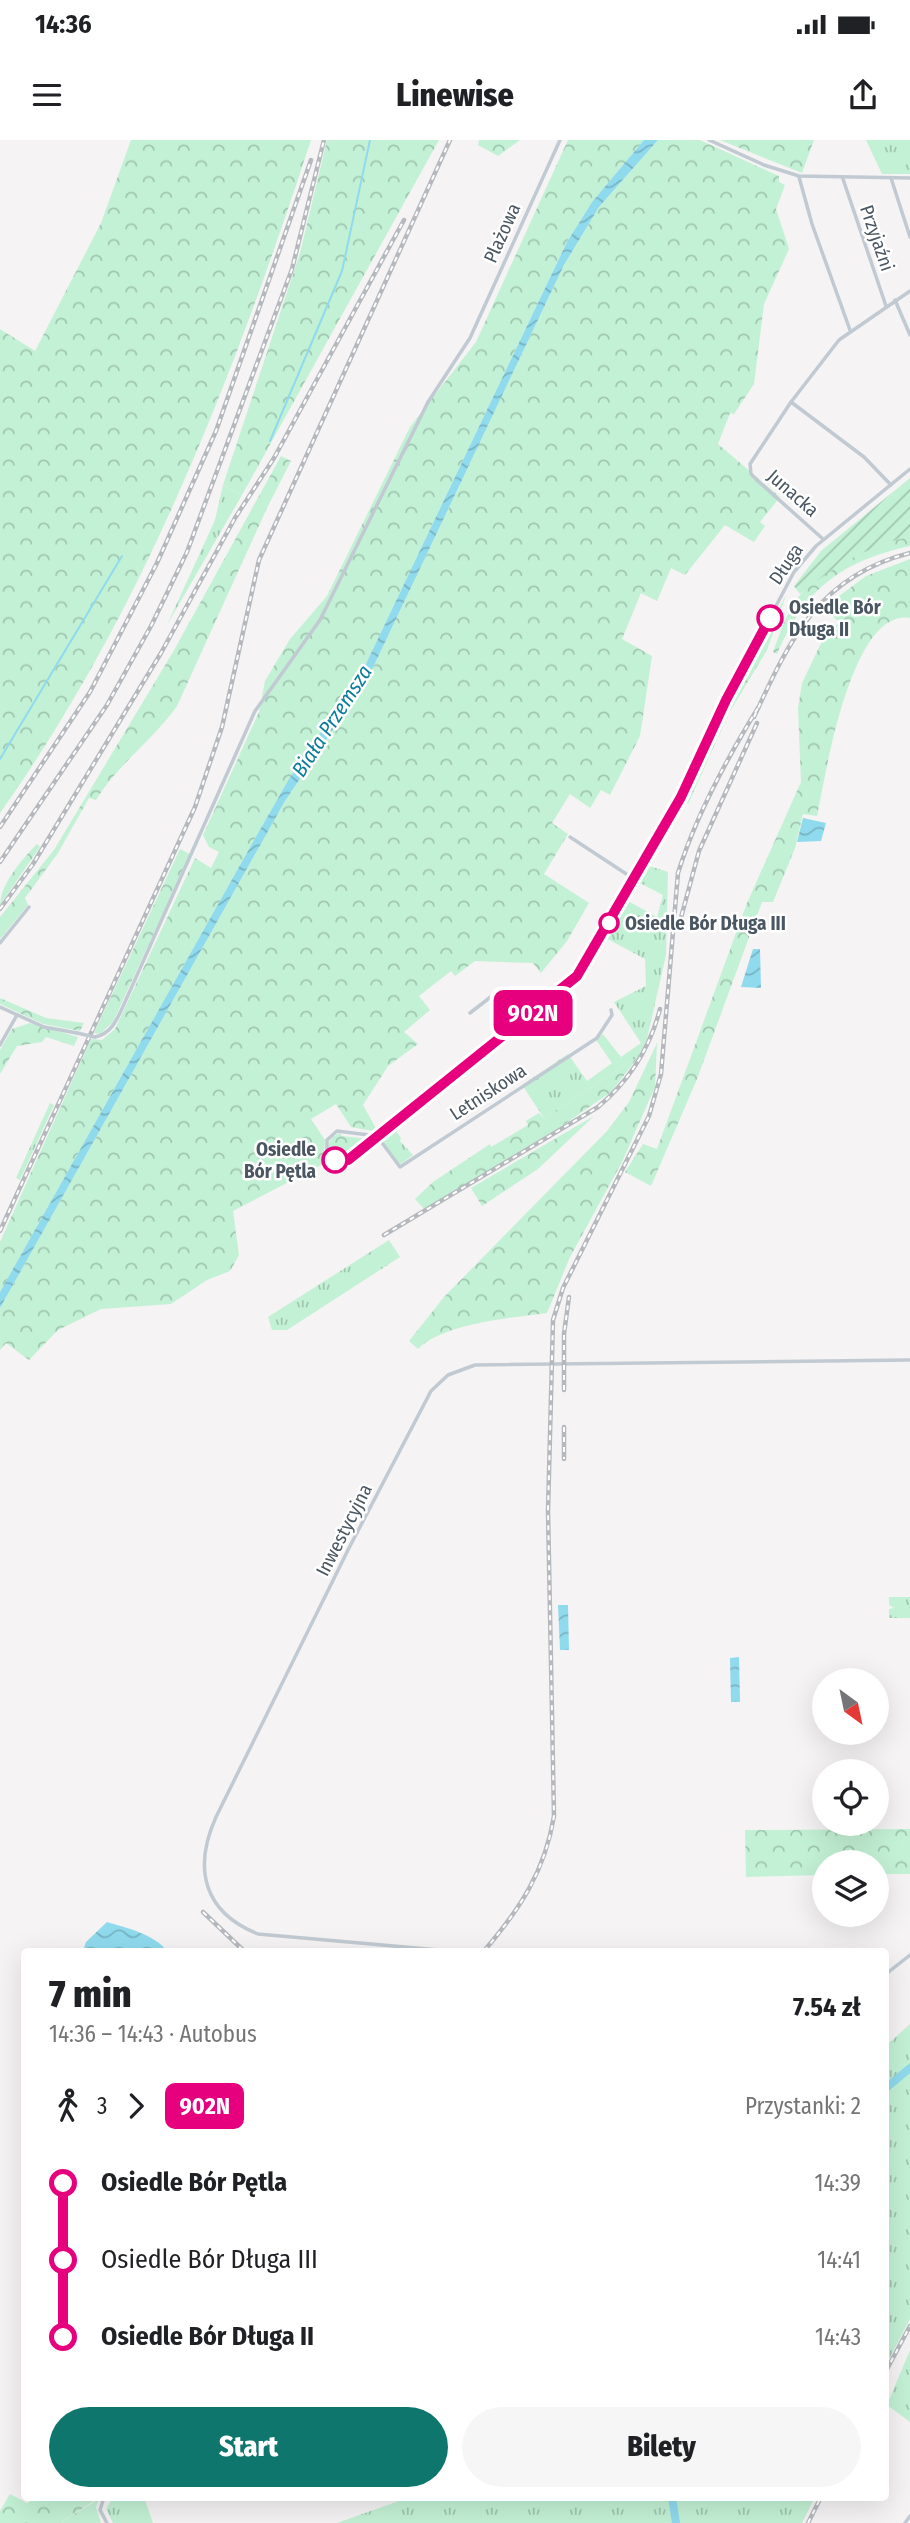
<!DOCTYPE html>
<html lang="pl">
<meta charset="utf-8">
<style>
body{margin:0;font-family:"Fira Sans Condensed",sans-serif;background:#f6f6f6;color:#202124;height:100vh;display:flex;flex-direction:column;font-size:26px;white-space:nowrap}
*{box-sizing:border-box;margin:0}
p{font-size:23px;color:#757577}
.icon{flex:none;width:38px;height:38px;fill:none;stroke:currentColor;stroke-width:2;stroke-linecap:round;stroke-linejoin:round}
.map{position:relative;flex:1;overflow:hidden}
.panel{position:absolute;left:21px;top:1808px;width:868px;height:553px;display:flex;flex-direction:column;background:#fff;border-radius:7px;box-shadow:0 7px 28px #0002}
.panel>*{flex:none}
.badge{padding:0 14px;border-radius:10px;font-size:24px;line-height:46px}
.needle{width:46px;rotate:147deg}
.controls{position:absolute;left:812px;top:1528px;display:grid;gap:14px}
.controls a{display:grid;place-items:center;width:77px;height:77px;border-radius:50%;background:#fff;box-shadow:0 7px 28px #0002;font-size:35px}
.map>.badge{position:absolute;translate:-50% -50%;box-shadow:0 0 0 4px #fff}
.legs{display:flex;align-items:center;gap:10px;height:77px;padding:0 28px;font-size:23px}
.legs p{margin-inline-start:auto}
.headline{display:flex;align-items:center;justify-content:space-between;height:119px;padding:0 28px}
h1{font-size:38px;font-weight:800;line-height:52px}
.action{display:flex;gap:14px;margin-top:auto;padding:14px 28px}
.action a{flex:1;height:80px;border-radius:42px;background:#0f766e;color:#fff;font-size:28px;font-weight:800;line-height:80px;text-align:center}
.action a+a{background:#f6f6f6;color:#202124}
ul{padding:0 28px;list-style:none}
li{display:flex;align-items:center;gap:24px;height:77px;font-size:26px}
li i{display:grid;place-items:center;width:10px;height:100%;margin:0 9px;background:currentColor}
li i::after{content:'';width:18px;height:18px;margin:-9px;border:5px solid;border-radius:50%;background:#fff}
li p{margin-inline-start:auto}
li:first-child i{background:linear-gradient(#0000 50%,currentColor 0)}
li:last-child i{background:linear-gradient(currentColor 50%,#0000 0)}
.status{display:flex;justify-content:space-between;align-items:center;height:49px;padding:0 35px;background:#fff;direction:ltr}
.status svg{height:19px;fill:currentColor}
header{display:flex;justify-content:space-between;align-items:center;height:91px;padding:0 28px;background:#fff;font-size:32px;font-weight:800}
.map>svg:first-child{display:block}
.grass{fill:url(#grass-tufts)}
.forest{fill:url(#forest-crowns)}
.garden{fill:url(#garden-furrows)}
.water{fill:url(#water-waves)}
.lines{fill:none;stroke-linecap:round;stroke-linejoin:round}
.stream{stroke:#90daee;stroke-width:2}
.river{stroke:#90daee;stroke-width:8}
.street{stroke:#c1cad2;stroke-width:3.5}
.rail-casing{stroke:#b5b8bd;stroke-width:4.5}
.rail{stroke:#fff;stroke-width:2;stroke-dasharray:5;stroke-linecap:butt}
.street-bridge{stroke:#c1cad2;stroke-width:3.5}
.line-1-casing{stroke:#fff;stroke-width:16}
.line-1{stroke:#e6007e;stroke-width:10}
.stop-1-dot{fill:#fff;stroke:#e6007e;stroke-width:3.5}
.labels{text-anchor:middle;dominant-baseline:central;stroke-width:5;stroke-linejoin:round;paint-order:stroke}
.street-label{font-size:19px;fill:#4a5661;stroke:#fff}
.stop-label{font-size:19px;font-weight:bold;fill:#4a5661;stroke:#fff;text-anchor:start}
.water-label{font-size:21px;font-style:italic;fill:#0c7c9b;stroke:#fff}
</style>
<div class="status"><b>14:36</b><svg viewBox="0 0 49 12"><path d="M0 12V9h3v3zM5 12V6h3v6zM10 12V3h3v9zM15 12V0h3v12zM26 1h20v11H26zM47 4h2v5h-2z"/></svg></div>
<header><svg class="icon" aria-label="menu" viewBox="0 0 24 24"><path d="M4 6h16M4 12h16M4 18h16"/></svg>Linewise<svg class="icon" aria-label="share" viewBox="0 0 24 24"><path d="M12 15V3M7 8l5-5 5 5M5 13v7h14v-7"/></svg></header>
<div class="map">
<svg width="910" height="2383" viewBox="0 0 910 2383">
<defs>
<pattern id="grass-tufts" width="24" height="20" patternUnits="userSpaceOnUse" patternTransform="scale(1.75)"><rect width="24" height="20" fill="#c3f1d5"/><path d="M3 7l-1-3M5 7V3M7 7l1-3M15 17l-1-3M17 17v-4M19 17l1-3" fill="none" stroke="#a0c6b0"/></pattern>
<pattern id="forest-crowns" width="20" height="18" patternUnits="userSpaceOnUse" patternTransform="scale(1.75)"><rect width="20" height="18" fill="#c3f1d5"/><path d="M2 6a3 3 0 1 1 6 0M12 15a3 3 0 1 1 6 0" fill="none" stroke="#a0c6b0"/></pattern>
<pattern id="garden-furrows" width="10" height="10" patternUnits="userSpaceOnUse" patternTransform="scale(1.75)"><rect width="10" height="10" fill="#c3f1d5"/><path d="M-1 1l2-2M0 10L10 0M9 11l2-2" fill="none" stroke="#a0c6b0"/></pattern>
<pattern id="water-waves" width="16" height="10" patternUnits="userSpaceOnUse" patternTransform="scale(1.75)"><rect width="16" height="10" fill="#90daee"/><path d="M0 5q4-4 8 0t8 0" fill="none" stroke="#78b4c4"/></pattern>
</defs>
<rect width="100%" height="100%" fill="#f5f3f3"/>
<!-- grass -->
<g class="grass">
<polygon points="866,0 910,0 910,34 882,34"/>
<polygon points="223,345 242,355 167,485 215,380"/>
<polygon points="646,725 668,732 666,815 647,899 638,917 544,978 522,945 568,914 587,941 612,923 596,900 603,894 621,917 641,903 614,862 646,846 645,819 604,797 626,760 657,777 663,755 636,741"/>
<polygon points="50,963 54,965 20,1040 16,1038"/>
<polygon points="393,987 401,998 400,1001 413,1015 401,1024 395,1021 380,997"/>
<polygon points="389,1100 400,1117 287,1190 272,1190 268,1177"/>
<polygon points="889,1457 910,1457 910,1478 889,1478 889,1469 894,1468 889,1465"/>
<polygon points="910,1884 910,2179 886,2225 886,1906"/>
<polygon points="910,2210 910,2282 887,2265"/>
<polygon points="113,2357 144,2357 153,2383 113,2383 106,2369"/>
<polygon points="410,2357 815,2357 802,2383 337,2383"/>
<polygon points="99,2359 96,2367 101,2383 60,2383"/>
</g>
<!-- forest -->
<g class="forest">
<path d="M131 0H311C234 235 144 470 0 673V189L35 211 101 83Z"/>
<polygon points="327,0 439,0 242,355 223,345 300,113"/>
<polygon points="479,0 520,0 498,16 478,5"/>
<polygon points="568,0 644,0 592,62 567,102 363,530 277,660 0,1152 0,1102 91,899 102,900 115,889 195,718 211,728 219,712 209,707 203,695 259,572 265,541 290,499 327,456 410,287 476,202"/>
<polygon points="658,0 700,0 779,36 779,42 785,45 776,69 789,109 764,164 754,244 734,274 730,273 718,304 780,357 760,382 765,386 754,402 725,385 685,435 671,428 657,461 641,453 622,499 652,516 640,596 610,655 601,650 590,668 570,654 552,683 568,694 544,734 589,763 567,801 541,833 533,823 475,821 455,836 451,831 419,856 430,870 404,892 418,904 388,926 363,965 378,992 351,987 336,964 311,979 325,1000 324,1013 335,1026 332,1029 325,1023 233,1071 239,1115 230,1131 207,1140 171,1164 101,1169 58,1190 29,1220 6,1203 0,1210 0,1168 285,661 369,536 564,125 599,67"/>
<polygon points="720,0 814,0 802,33"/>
<path d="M281 316 291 321 267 368 177 566C153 600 118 624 96 660L89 658 58 713 25 758 28 765 0 799V777L54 710 173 512Z"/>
<path d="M910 396V406C840 422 806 448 777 514L773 512C780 494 787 469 801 454 829 422 871 407 910 396Z"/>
<path d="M910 419V478C851 468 826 634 817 676L803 674 795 708 773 762H762L697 939 651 1046 625 1032 643 1004 657 1009 747 763 801 642 798 568 802 543 822 501 839 482 823 468 866 436Z"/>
<polygon points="786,455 767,510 729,573 688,664 685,659 729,560"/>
<path d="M37 704 40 707 0 765C0 744 23 718 37 704Z"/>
<polygon points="180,709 190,714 113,882 100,894 94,893"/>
<polygon points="0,858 46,878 84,883 80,891 43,884 0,864"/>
<polygon points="30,883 78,897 74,906 46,897 42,902 17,906 0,934 0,910 12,889"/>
<path d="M657 903 655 947 622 1022 570 1117 547 1173C511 1178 444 1183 418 1209L409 1201 444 1157 607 991 629 962Z"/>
<polygon points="638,917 611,952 559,988 424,1069 415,1059 433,1042 490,1004 491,1007 528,985 526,981 539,973 544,978"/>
<polygon points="594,976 538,1029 482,1066 471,1048"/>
<path d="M340 993 342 996 369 999C359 1009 346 1024 331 1014 326 1004 330 997 340 993Z"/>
<polygon points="910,1689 910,1734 877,1734 877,1722 824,1722 824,1735 746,1737 745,1690"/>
<polygon points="10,2354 27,2363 35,2357 100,2357 60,2383 0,2383 0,2371"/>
</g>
<!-- garden -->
<path class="garden" d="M910 338V396C863 409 839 423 800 454L794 446 821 411Z"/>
<!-- water -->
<g class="water">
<polygon points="644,0 658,0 599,67 564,125 369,536 285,661 0,1168 0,1152 257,695 289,639 363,530 567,102 592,62"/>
<polygon points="803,678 826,683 821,701 797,702"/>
<polygon points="753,809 760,809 761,848 741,847"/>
<polygon points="558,1465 568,1465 569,1510 560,1510"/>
<polygon points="739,1517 740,1562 731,1562 730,1518"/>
<path d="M107 1782C127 1788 154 1794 167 1811H83L86 1802Z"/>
</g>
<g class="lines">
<!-- stream -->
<g class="stream">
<polyline points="270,301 342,131 370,0"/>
<polyline points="0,619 122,416"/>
</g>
<!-- river -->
<g class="river">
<polyline points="886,1948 910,1928"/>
<polyline points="672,2357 676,2383"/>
</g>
<!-- street -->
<g class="street">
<polyline points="709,0 764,25 799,36 910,38"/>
<polyline points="799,37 812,84 850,190"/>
<polyline points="891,38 910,97"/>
<polyline points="843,39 886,166"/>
<polyline points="895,160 910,195"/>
<polyline points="791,262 864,317 891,345"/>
<polyline points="823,399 759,342 751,334 750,324 791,262 839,200 910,151"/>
<polyline points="570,697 634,739"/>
<polyline points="0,803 29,767"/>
<polyline points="0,867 44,887 77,893"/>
<polyline points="470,873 497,852 523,881"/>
<path d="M95 897C113 893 118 877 125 862L255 571 320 480 428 262 470 198 560 0"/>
<polyline points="0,905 17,875"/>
<polyline points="377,996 337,991 327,1000 327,1011 333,1020 348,1020 577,836 681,657 726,560 794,432 816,406 910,329"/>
<polyline points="377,996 400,1027 597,898 612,875 611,870"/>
<path d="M450 1811 258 1794C203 1772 193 1728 216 1677L349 1408 431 1251 448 1235 475 1225 910 1220"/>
<polyline points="886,1834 910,1815"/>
<polyline points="104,2357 100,2370 107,2383"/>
<polyline points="905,2383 910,2376"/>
</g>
<defs>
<g id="rail">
<path d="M754 577C790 499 819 436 910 413"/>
<polyline points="0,687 90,552 157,423 216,291 311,20"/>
<polyline points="0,722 107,565 151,486 187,412 292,129 324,0"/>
<polyline points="0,769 33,724 161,513 235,378 274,318 404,80"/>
<polyline points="679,785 699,711 757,583"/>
<polyline points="0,1091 195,667 222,587 259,420 450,0"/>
<path d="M384 1095 598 967C629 941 650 908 660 869"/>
<polyline points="564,1250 564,1194 569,1157"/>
<polyline points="564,1287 564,1319"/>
<polyline points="203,1772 244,1811"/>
<path d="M484 1811C520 1769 545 1731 554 1676L548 1371 553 1180 563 1148 649 976 661 934 678 733C696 675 726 620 758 568"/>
<polyline points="886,2231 910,2186"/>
<polyline points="808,2383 821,2357"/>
</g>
</defs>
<!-- rail casing -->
<use href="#rail" class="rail-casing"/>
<!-- rail -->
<use href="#rail" class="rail"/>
<!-- street-bridge -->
<polyline class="street-bridge" points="77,893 95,897"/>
</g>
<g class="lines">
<defs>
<polyline id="line-1" points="335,1020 348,1020 577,836 681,657 726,560 770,478"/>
</defs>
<!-- line-1 casing -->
<use href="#line-1" class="line-1-casing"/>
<!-- line-1 -->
<use href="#line-1" class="line-1"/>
</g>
<!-- markers -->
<g class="stop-1-dot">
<circle cx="770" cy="478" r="12"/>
<circle cx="609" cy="783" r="9"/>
<circle cx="335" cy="1020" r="12"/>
</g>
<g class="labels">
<!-- street labels -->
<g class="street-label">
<text transform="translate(502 93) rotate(-66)">Plażowa</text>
<text transform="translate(877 98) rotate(71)">Przyjaźni</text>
<text transform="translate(793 353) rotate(41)">Junacka</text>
<text transform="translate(786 424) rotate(-56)">Długa</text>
<text transform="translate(488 952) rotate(-33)">Letniskowa</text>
<text transform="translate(344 1390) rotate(-63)">Inwestycyjna</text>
</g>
<!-- stop labels -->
<g class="stop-label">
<text x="789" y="467">Osiedle Bór<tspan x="789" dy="22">Długa II</tspan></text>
<text x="625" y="783">Osiedle Bór Długa III</text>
<text x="316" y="1009" text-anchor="end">Osiedle<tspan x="316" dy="22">Bór Pętla</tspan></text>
</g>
<!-- water labels -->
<g class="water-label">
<text transform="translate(332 581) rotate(-57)">Biała Przemsza</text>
</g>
</g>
</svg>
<div class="controls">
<a><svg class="needle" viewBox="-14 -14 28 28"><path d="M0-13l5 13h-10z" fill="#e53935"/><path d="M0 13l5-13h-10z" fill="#757577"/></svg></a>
<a><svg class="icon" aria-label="locate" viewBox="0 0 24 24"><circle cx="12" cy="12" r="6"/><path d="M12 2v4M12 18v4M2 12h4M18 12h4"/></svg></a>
<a><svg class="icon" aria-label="layers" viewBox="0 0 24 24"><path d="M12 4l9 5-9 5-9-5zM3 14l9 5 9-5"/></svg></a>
</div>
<b class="badge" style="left:533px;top:873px;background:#e6007e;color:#fff">902N</b>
<section class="panel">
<div class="headline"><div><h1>7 min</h1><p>14:36 – 14:43 · Autobus</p></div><b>7.54 zł</b></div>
<div class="legs"><svg class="icon" aria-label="walk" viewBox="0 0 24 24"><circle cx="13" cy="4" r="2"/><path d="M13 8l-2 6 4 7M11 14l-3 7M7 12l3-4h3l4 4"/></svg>3<svg class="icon" aria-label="forward" viewBox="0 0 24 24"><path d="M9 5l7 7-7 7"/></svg><b class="badge" style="background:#e6007e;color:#fff">902N</b><p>Przystanki: 2</p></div>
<ul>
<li><i style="color:#e6007e"></i><b>Osiedle Bór Pętla</b><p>14:39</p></li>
<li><i style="color:#e6007e"></i><span>Osiedle Bór Długa III</span><p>14:41</p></li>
<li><i style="color:#e6007e"></i><b>Osiedle Bór Długa II</b><p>14:43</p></li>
</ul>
<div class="action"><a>Start</a><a>Bilety</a></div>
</section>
</div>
